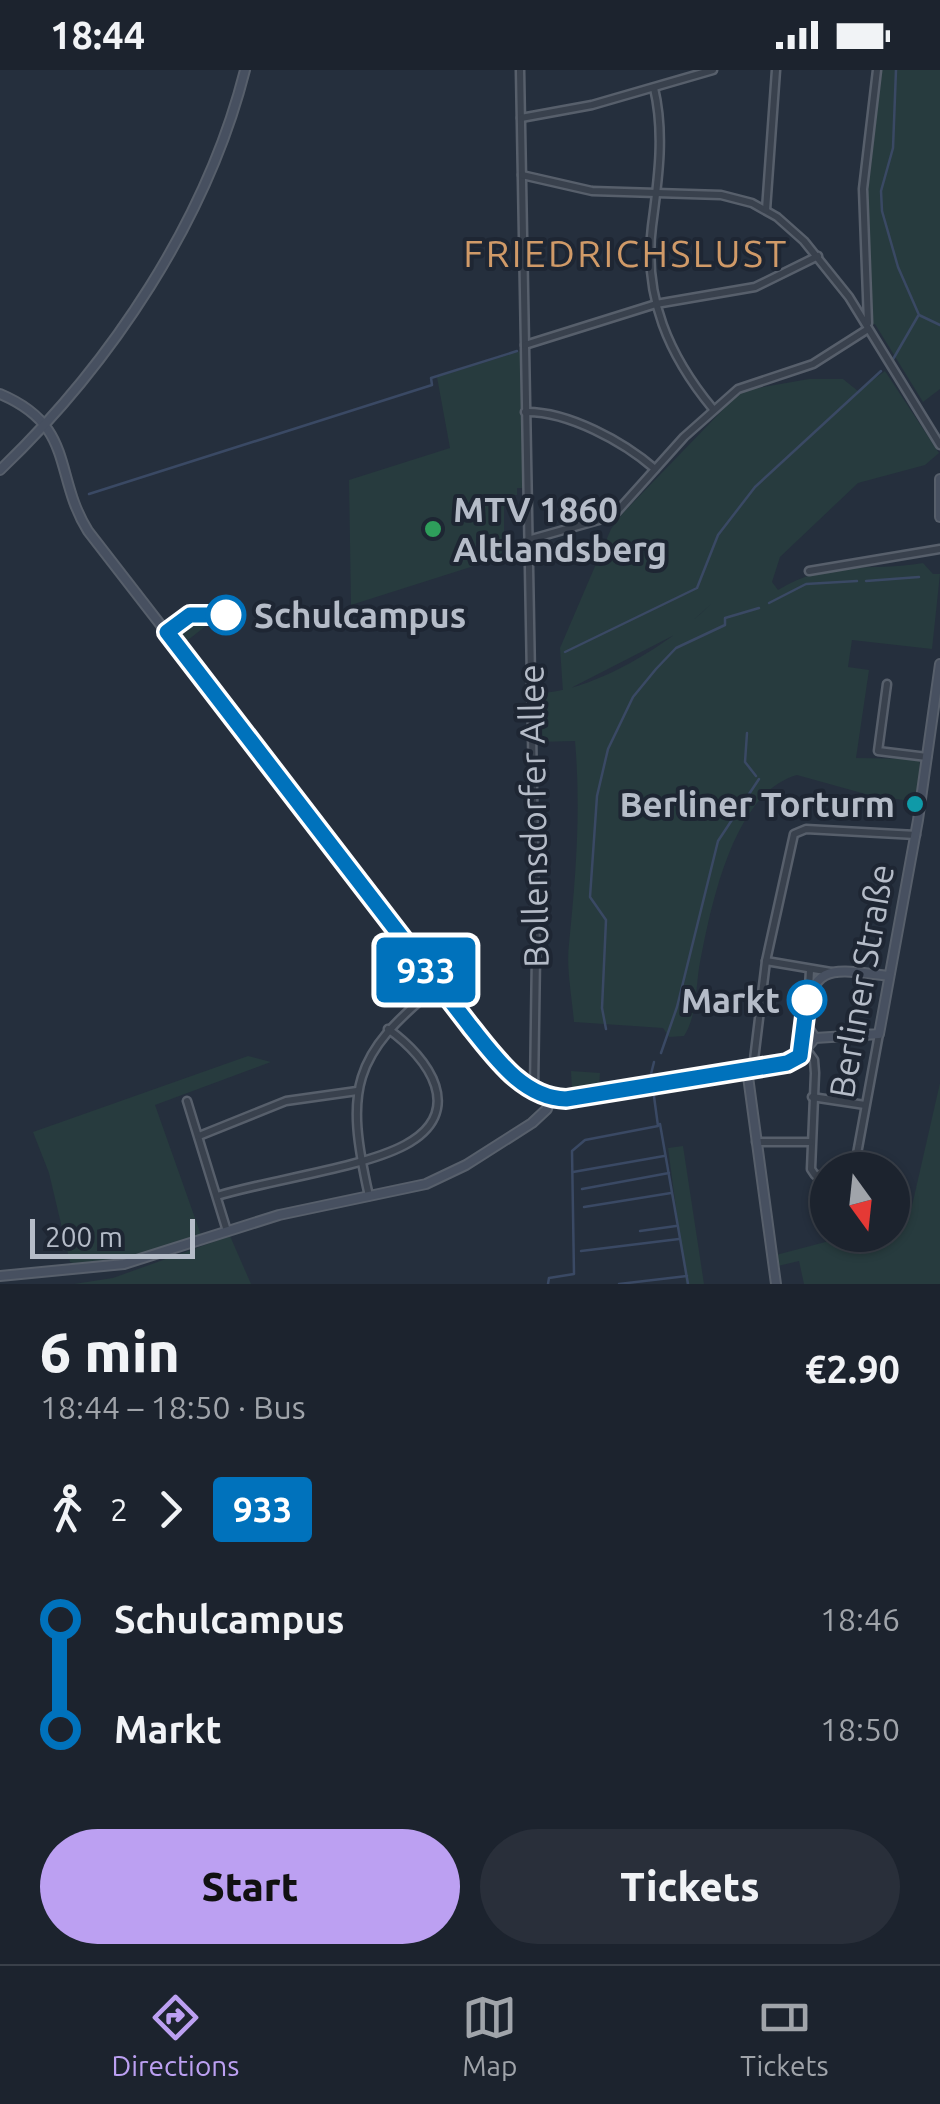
<!DOCTYPE html>
<meta charset="utf-8">
<style>
body{margin:0;font-family:Ubuntu,sans-serif;background:#292f3a;color:#f1f3f6;height:100vh;display:flex;flex-direction:column;font-size:38px;white-space:nowrap}
*{box-sizing:border-box;margin:0}
p{font-size:32px;color:#a0a4aa}
.icon{flex:none;width:55px;height:55px;fill:none;stroke:currentColor;stroke-width:2;stroke-linecap:round;stroke-linejoin:round}
.map{position:relative;height:1214px;overflow:hidden}
.details{display:flex;flex-direction:column;background:#1c232e;flex:1}
.details>*{flex:none}
.badge{padding:0 20px;border-radius:8px;font-size:35px;line-height:65px}
.needle{width:65px;rotate:165deg}
.controls{position:absolute;left:810px;top:1082px;display:grid;gap:20px}
.controls a{display:grid;place-items:center;width:100px;height:100px;border-radius:50%;background:#1c232e;box-shadow:0 2px 8px #0004,0 0 0 2px #3a404a;font-size:50px}
.scale{position:absolute;left:30px;bottom:25px;width:165px;box-sizing:border-box;padding-left:10px;border:5px solid #b5bcc8;border-top:0;font-size:28px;line-height:35px;white-space:nowrap;color:#b5bcc8;-webkit-text-stroke:8px #1e2633;paint-order:stroke}
.map>.badge{position:absolute;translate:-50% -50%;box-shadow:0 0 0 5px #fff}
.legs{display:flex;align-items:center;gap:15px;height:110px;padding:0 40px;font-size:32px}
.legs p{margin-inline-start:auto}
.headline{display:flex;align-items:center;justify-content:space-between;height:170px;padding:0 40px}
h1{font-size:55px;font-weight:800;line-height:75px}
.cta{display:flex;gap:20px;margin-top:auto;padding:20px 40px}
.cta a{flex:1;height:115px;border-radius:60px;background:#bca0f2;color:#111;font-size:40px;font-weight:800;line-height:115px;text-align:center}
.cta a+a{background:#292f3a;color:#f1f3f6}
ul{padding:0 40px;list-style:none}
li{display:flex;align-items:center;gap:35px;height:110px;font-size:38px}
li i{display:grid;place-items:center;width:15px;height:100%;margin:0 12px;background:currentColor}
li i::after{content:'';width:25px;height:25px;margin:-12px;border:8px solid;border-radius:50%;background:#1c232e}
li p{margin-inline-start:auto}
li:first-child i{background:linear-gradient(#0000 50%,currentColor 0)}
li:last-child i{background:linear-gradient(currentColor 50%,#0000 0)}
.status{display:flex;justify-content:space-between;align-items:center;height:70px;padding:0 50px;background:#1c232e;direction:ltr}
.status svg{height:28px;fill:currentColor}
.menu{display:flex;justify-content:space-around;align-items:center;height:140px;border-top:2px solid #3a404a;background:#1c232e;font-size:28px;color:#a0a4aa}
.menu a{display:grid;justify-items:center;gap:5px}
.menu .selected{color:#bca0f2}
.map>svg:first-child{display:block}
.green{fill:#273b3e}
.lines{fill:none;stroke-linecap:round;stroke-linejoin:round}
.stream{stroke:#3a4964;stroke-width:2.5}
.street-casing{stroke:#575f6b;stroke-width:11}
.secondary-casing{stroke:#575f6b;stroke-width:12}
.street{stroke:#39414d;stroke-width:6}
.secondary{stroke:#475060;stroke-width:8}
.line-1-casing{stroke:#fff;stroke-width:22}
.line-1{stroke:#0072bc;stroke-width:15}
.leisure-dot{fill:#2e9e5b;stroke:#1e2633;stroke-width:4}
.stop-1-dot{fill:#fff;stroke:#0072bc;stroke-width:5}
.culture-dot{fill:#0f9aa8;stroke:#1e2633;stroke-width:4}
.labels{text-anchor:middle;dominant-baseline:central;stroke-width:8;stroke-linejoin:round;paint-order:stroke}
.poi-label{font-size:35px;font-weight:bold;fill:#b5bcc8;stroke:#1e2633;text-anchor:start}
.stop-label{font-size:35px;font-weight:bold;fill:#b5bcc8;stroke:#1e2633;text-anchor:start}
.street-label{font-size:35px;fill:#b5bcc8;stroke:#1e2633}
.neighbourhood-label{font-size:38px;letter-spacing:2.5px;fill:#d09a68;stroke:#1e2633}
</style>
<div class="status"><b>18:44</b><svg viewBox="0 0 49 12"><path d="M0 12V9h3v3zM5 12V6h3v6zM10 12V3h3v9zM15 12V0h3v12zM26 1h20v11H26zM47 4h2v5h-2z"/></svg></div>
<div class="map">
<svg width="940" height="1214" viewBox="0 0 940 1214">
<rect width="100%" height="100%" fill="#252f3d"/>
<!-- green -->
<g class="green">
<polygon points="882,0 940,0 940,319 923,332 875,254 869,256 865,148"/>
<polygon points="521,281 524,418 517,418 517,425 504,426 504,474 518,474 518,482 351,535 349,410 450,378 437,307"/>
<path d="M885 301 939 383 925 395 858 413 780 487 772 512 778 520C829 489 869 502 923 493L933 504H940L932 579 852 570 848 597 869 600 856 688 920 689 917 732 869 725 797 705C732 723 710 840 699 898 696 919 696 948 684 966L669 967 663 958 574 952C572 927 566 898 569 874 576 805 581 740 575 671L537 672 534 623C589 625 672 573 711 534L680 562 563 622 560 578 611 459 623 443 741 321 809 309H843L858 321Z"/>
<polygon points="189,548 208,548 207,555 183,574 179,561"/>
<path d="M248 986 271 992 155 1035 201 1165C170 1175 100 1205 70 1192L49 1103 33 1062Z"/>
<polygon points="571,1001 600,1003 599,1016 572,1020"/>
<polygon points="940,1013 940,1214 804,1214 799,1191 778,1196 776,1185 852,1165 892,1165 893,1152 909,1149"/>
<polygon points="683,1076 704,1214 686,1214 668,1078"/>
<polygon points="230,1166 251,1214 74,1214 113,1208"/>
</g>
<g class="lines">
<!-- stream -->
<g class="stream">
<polyline points="896,0 893,78 881,121 882,141 898,197 919,245 940,255"/>
<polyline points="892,291 918,246"/>
<polyline points="89,424 432,315 431,308 517,281"/>
<polyline points="866,511 919,507"/>
<polyline points="769,533 806,514 857,511"/>
<polyline points="565,582 697,518 718,465 755,417 881,301"/>
<polyline points="747,663 745,692 756,706"/>
<polyline points="606,959 602,938 606,850 590,827 597,726 608,679 633,627 656,599 676,578 725,555 725,548 759,538"/>
<polyline points="661,983 677,937 718,771 759,709"/>
<polyline points="651,1004 654,992"/>
<polyline points="660,1054 688,1214"/>
<polyline points="573,1102 664,1086"/>
<polyline points="582,1119 669,1103"/>
<polyline points="584,1137 671,1123"/>
<polyline points="640,1161 676,1156"/>
<polyline points="581,1181 679,1169"/>
<polyline points="548,1214 549,1208 574,1204 572,1081 585,1070 658,1056 653,1019"/>
<polyline points="619,1214 687,1206"/>
</g>
<defs>
<g id="street">
<polyline points="520,0 536,885 534,1020"/>
<path d="M654 18C665 64 658 110 652 156 643 227 669 286 713 339"/>
<polyline points="521,48 592,35 713,0"/>
<polyline points="522,105 592,121 721,125 752,133 777,147 804,171 849,227 940,375"/>
<polyline points="766,140 776,0"/>
<polyline points="868,253 863,119 877,0"/>
<polyline points="525,275 656,234 755,217 818,186"/>
<path d="M525 342C568 341 624 372 655 399"/>
<polyline points="528,470 613,446 684,367 738,319 813,294 868,259"/>
<polyline points="809,501 940,479"/>
<polyline points="887,614 878,681 927,687"/>
<polyline points="766,891 831,902"/>
<polyline points="809,918 810,900"/>
<polyline points="806,979 814,990 815,1003 811,1099 815,1105 828,1106"/>
<polyline points="800,986 804,953"/>
<polyline points="753,998 766,891 794,764 806,759 916,765"/>
<polyline points="812,1027 865,1035"/>
<polyline points="187,1031 227,1161"/>
<polyline points="199,1066 286,1031 357,1021"/>
<polyline points="756,1072 810,1072"/>
<polyline points="854,1100 879,964"/>
<path d="M217 1126C269 1110 362 1098 405 1075 467 1042 429 988 388 959"/>
<path d="M369 1126C345 1020 351 985 438 916"/>
</g>
<g id="secondary">
<path d="M0 324C76 356 53 405 88 461L492 983 534 1020 550 1028H574L787 993 800 986 815 968 879 964 918 750 940 594"/>
<path d="M0 400C111 294 207 150 245 0"/>
<polyline points="940,409 940,447"/>
<path d="M815 968 804 952C812 890 835 900 889 906"/>
<polyline points="747,999 776,1214"/>
<polyline points="0,1206 124,1194 279,1145 426,1114 466,1095 532,1053 547,1039 550,1028"/>
</g>
</defs>
<!-- street casing -->
<use href="#street" class="street-casing"/>
<!-- secondary casing -->
<use href="#secondary" class="secondary-casing"/>
<!-- street -->
<use href="#street" class="street"/>
<!-- secondary -->
<use href="#secondary" class="secondary"/>
</g>
<g class="lines">
<defs>
<path id="line-1" d="M226 545H190L167 562 470 956C495 987 523 1028 566 1029L787 993 800 986 807 930"/>
</defs>
<!-- line-1 casing -->
<use href="#line-1" class="line-1-casing"/>
<!-- line-1 -->
<use href="#line-1" class="line-1"/>
</g>
<!-- markers -->
<circle class="leisure-dot" cx="433" cy="459" r="10"/>
<g class="stop-1-dot">
<circle cx="226" cy="545" r="18"/>
<circle cx="807" cy="930" r="18"/>
</g>
<circle class="culture-dot" cx="915" cy="734" r="10"/>
<g class="labels">
<!-- poi labels -->
<g class="poi-label">
<text x="453" y="439">MTV 1860<tspan x="453" dy="40">Altlandsberg</tspan></text>
<text x="895" y="734" text-anchor="end">Berliner Torturm</text>
</g>
<!-- stop labels -->
<g class="stop-label">
<text x="254" y="545">Schulcampus</text>
<text x="780" y="930" text-anchor="end">Markt</text>
</g>
<!-- street labels -->
<g class="street-label">
<text transform="translate(533 746) rotate(-91)">Bollensdorfer Allee</text>
<text transform="translate(861 911) rotate(-80)">Berliner Straße</text>
</g>
<!-- neighbourhood labels -->
<g class="neighbourhood-label">
<text x="626" y="183">FRIEDRICHSLUST</text>
</g>
</g>
</svg>
<div class="controls">
<a><svg class="needle" viewBox="-14 -14 28 28"><path d="M0-13l5 13h-10z" fill="#e53935"/><path d="M0 13l5-13h-10z" fill="#a0a4aa"/></svg></a>
</div>
<div class="scale">200 m</div>
<b class="badge" style="left:426px;top:900px;background:#0072bc;color:#fff">933</b>
</div>
<section class="details">
<div class="headline"><div><h1>6 min</h1><p>18:44 – 18:50 · Bus</p></div><b>€2.90</b></div>
<div class="legs"><svg class="icon" aria-label="walk" viewBox="0 0 24 24"><circle cx="13" cy="4" r="2"/><path d="M13 8l-2 6 4 7M11 14l-3 7M7 12l3-4h3l4 4"/></svg>2<svg class="icon" aria-label="forward" viewBox="0 0 24 24"><path d="M9 5l7 7-7 7"/></svg><b class="badge" style="background:#0072bc;color:#fff">933</b></div>
<ul>
<li><i style="color:#0072bc"></i><b>Schulcampus</b><p>18:46</p></li>
<li><i style="color:#0072bc"></i><b>Markt</b><p>18:50</p></li>
</ul>
<div class="cta"><a>Start</a><a>Tickets</a></div>
</section>
<nav class="menu">
<a class="selected"><svg class="icon" aria-label="directions" viewBox="0 0 24 24"><path d="M12 3l9 9-9 9-9-9zM9 14v-3h6M13 9l2 2-2 2"/></svg>Directions</a>
<a><svg class="icon" aria-label="map" viewBox="0 0 24 24"><path d="M3 6l6-2 6 2 6-2v14l-6 2-6-2-6 2zM9 4v14M15 6v14"/></svg>Map</a>
<a><svg class="icon" aria-label="tickets" viewBox="0 0 24 24"><path d="M3 7h18v10H3zM15 7v10"/></svg>Tickets</a>
</nav>
